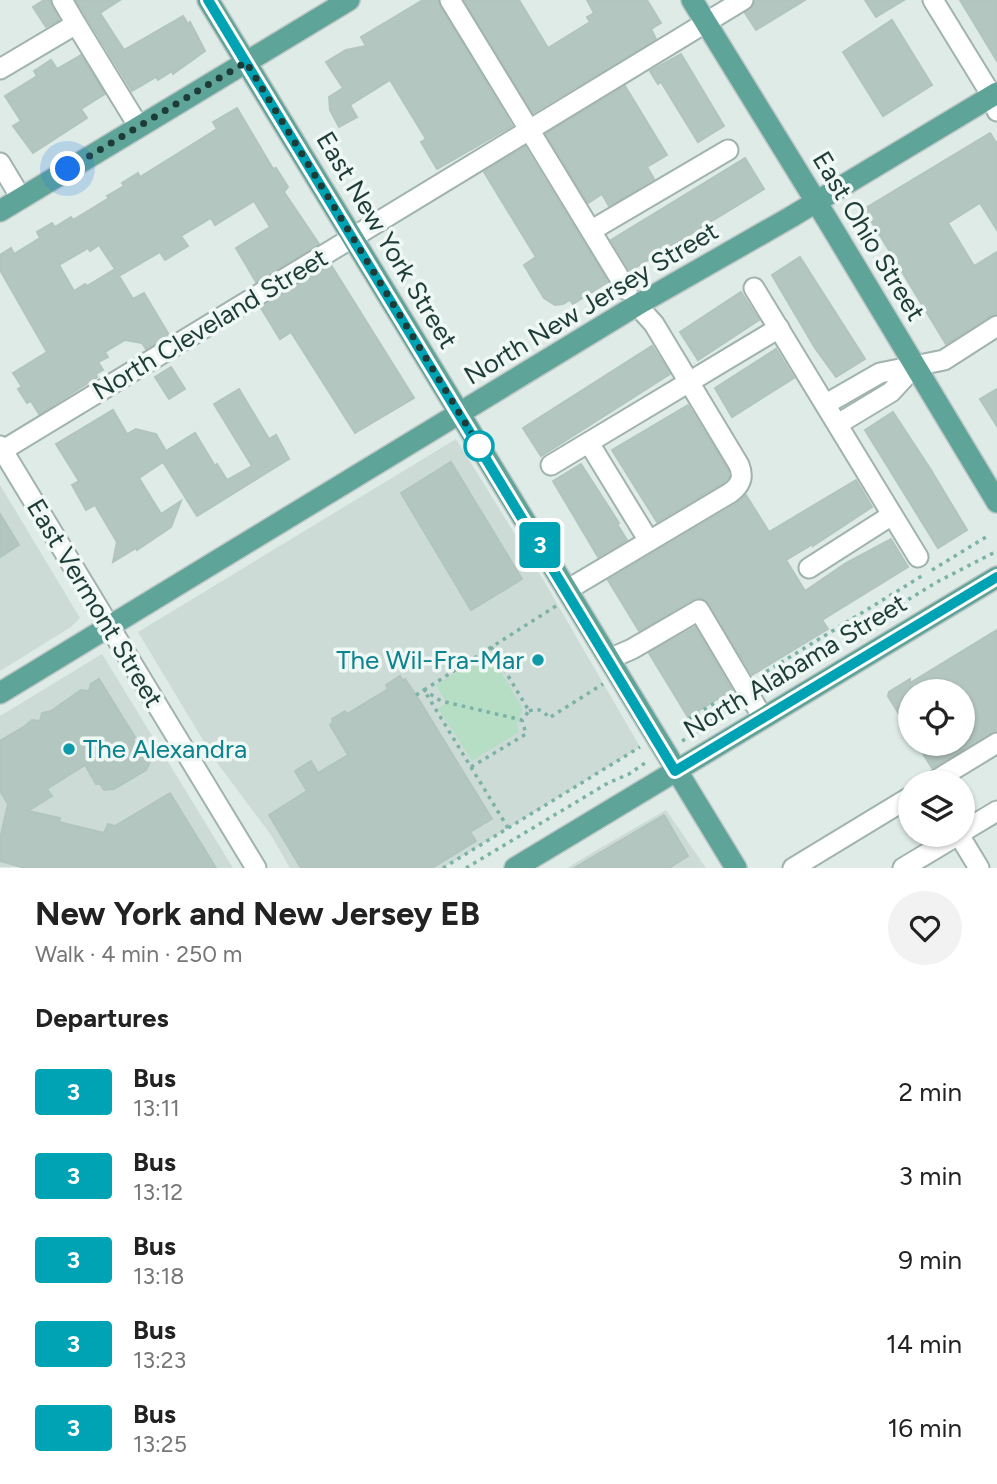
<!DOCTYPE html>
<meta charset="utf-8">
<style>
body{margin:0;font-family:Figtree,sans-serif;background:#f2f2f2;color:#222;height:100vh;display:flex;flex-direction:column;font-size:26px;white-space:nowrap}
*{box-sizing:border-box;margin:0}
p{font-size:23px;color:#767676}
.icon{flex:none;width:38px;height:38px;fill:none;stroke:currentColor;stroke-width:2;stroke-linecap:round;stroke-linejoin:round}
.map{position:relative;height:868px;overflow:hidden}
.details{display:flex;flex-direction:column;background:#fff;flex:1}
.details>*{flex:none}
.badge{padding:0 14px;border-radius:5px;font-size:24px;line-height:46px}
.tools{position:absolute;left:898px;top:679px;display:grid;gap:14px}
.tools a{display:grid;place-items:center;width:77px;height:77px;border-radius:50%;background:#fff;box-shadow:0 2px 5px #0004;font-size:35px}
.you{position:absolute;width:35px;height:35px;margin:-18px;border:5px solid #fff;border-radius:50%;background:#1a73e8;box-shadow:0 0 0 10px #1a73e833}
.map>.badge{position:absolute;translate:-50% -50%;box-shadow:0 0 0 4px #fff}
h2{padding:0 35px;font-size:26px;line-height:63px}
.round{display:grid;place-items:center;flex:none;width:74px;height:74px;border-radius:37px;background:#f2f2f2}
.head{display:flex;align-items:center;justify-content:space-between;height:119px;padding:0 35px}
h1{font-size:33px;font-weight:700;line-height:52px}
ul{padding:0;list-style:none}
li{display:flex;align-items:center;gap:21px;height:84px;padding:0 35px}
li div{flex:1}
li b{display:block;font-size:26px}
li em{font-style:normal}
li .badge{min-width:77px;font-weight:700;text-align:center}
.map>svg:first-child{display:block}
.built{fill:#cddbd6}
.green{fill:#b5dec4}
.building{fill:#b4c6c0;stroke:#b1c5be;stroke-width:2;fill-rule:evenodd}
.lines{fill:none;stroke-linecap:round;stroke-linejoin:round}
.minor-casing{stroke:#a1b3af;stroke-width:23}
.major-casing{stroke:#c0c8c7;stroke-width:24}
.path{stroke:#7cb1a5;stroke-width:3.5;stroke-dasharray:3.5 5;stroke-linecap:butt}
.minor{stroke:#fff;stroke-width:19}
.major{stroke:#5fa498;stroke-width:21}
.line-casing{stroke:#fff;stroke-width:16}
.line{stroke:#00a3b4;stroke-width:10}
.walk{stroke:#1e3c37;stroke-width:7;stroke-dasharray:0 12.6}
.stop-dot{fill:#fff;stroke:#00a3b4;stroke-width:3.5}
.culture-dot{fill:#0f9aa8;stroke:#eff8f4;stroke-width:2.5}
.labels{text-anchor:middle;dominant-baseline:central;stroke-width:7;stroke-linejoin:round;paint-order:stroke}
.street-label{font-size:26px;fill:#1e3c37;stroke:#eff8f4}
.culture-label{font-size:26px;fill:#0d838f;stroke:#eff8f4;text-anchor:end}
</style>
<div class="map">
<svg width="997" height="868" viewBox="0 0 997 868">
<rect width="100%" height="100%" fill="#deebe7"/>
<!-- built -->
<g class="built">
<polygon points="456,439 544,581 640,747 443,868 290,868 271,835 215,760 138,632"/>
<polygon points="0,485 80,618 71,627 0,671"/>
<polygon points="102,654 233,868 0,867 0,716"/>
<polygon points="666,810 706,868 567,868 590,854"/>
</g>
<!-- green -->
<polygon class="green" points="489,652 523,709 517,724 519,732 472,761 438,708 447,703 436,685"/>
<!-- building -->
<g class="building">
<polygon points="44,0 50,0 59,20 46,27 33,7"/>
<polygon points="76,0 120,0 100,13 124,50 183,16 188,24 190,22 205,51 173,74 172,71 158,80 156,77 132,91"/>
<polygon points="423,0 438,0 440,6 512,126 437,169 421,142 426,139 390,80 350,105 357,117 339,127 330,110 329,97 343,88 326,62 346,50 366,46 361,37"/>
<polygon points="464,0 519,0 548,48 590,22 587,17 594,13 587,0 647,0 661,23 651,29 656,39 533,113"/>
<polygon points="755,0 805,0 756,30 745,13 753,6"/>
<polygon points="865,0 904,0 876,17"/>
<polygon points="960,0 997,0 997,61"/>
<polygon points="892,20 932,85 883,116 843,52"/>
<polygon points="681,54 724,126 698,142 661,82 658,84 650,71"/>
<polygon points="81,55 105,94 81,109 87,118 33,153 13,126 21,121 5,96 37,76 34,71 51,60 57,69"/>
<polygon points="625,86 667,155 647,167 654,179 609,206 602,194 588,203 546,134"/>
<path d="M237 108 273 169 276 168 288 187 284 192 319 244 256 282 236 248 270 227 254 201 215 225 211 218 181 236 188 246 165 260 160 252 119 276 133 299 144 293 169 335 146 349 142 343 125 340 105 352 108 357 98 362 103 370 96 374 97 377 39 414 31 401 27 403 18 389 22 387 13 373 47 352 0 270V255L11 248 14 254 40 238 37 232 52 223 55 227 71 217 73 220 109 198 107 196 124 186 122 183 138 173 140 177 217 129 213 122ZM99 245 115 269 87 286 85 284 74 291 59 265 88 248 90 251Z"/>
<polygon points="990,133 997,144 997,230 980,203 948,223 974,266 997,252 997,314 990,316 946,344 864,209"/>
<polygon points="525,147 608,282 573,304 570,300 563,304 555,305 544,298 524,265 536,257 484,172"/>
<polygon points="745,158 764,189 630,271 611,240"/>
<polygon points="800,257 865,359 836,377 815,348 772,275"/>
<polygon points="331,265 414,398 355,433 291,332 280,339 261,308"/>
<polygon points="741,292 759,320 698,360 680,332"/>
<polygon points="652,346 670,374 541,456 523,428"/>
<polygon points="776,349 794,378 732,417 715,388"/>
<polygon points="171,367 185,389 169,399 155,377"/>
<polygon points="239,389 269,439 276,435 289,459 197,516 163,462 139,478 161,514 181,501 171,527 137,550 136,548 113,562 117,542 95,505 86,510 72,485 79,481 56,444 113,410 127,434 136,429 156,434 166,451 195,433 215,466 217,464 227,480 252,466 214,404"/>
<polygon points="997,389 997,426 980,399"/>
<polygon points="688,405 728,470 729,477 723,483 657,522 612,450"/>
<polygon points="893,412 931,470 967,530 938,548 865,430"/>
<polygon points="451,462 522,579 471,610 401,493"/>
<polygon points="581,464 619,523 617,524 627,540 598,557 553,481"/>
<polygon points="856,480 872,507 813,546 813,544 786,560 805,591 846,563 891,539 908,567 822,620 828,629 752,675 706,600 700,598 693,599 639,631 608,580 736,504 746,495 769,532"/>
<polygon points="0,514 19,545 0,557"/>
<polygon points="695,627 732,690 688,717 649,653"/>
<polygon points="997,630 997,731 932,768 917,744 962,744 962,691 910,691 910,732 888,696 889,692 910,679 910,683"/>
<polygon points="400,676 403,681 405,679 416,695 492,819 470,832 476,841 432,868 301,868 269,815 307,791 295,771 311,761 318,773 348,755 330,725 333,722 332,719 345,711 347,714 388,689 386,685"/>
<polygon points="99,679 135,737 133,740 143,756 152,758 146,770 114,789 104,790 100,784 96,784 85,765 47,789 52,796 28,811 60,818 59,822 104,833 108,824 115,826 170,793 216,868 25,868 0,861 0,839 8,804 0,791 0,741 25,726 32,720 40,721 42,713 51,711 81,690 89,691 91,684"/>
<polygon points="664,815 688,856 669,868 574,868"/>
</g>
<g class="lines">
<defs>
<g id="minor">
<polyline points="450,0 627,290"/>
<polyline points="933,0 992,96 997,111"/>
<polyline points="76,24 139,127"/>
<polyline points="0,69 76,24 62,0"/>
<polyline points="0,163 21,198"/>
<polyline points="592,230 728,150"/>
<polyline points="754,288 918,557"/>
<polyline points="826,404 880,373 944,360 997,326"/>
<polyline points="838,424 891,392 915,366"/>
<polyline points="589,443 649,541"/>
<polyline points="0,446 256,868"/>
<polyline points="0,452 743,0"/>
<polyline points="551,465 779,328"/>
<polyline points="809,568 892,515"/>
<path d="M567 590 730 493C741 485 744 477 739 465L654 324 637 305"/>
<polyline points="609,659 632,649 699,610 763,718"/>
<polyline points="933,782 997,743"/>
<polyline points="962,832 997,811"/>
<polyline points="959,835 979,868"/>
<polyline points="793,868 910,797"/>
<polyline points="903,868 958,835"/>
</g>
<g id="major">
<polyline points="208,0 736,868"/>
<polyline points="692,0 828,221 997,502"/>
<polyline points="0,211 349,0"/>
<polyline points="0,693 637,305 791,217 997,93"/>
<polyline points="515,868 997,577"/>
</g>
</defs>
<!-- minor casing -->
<use href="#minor" class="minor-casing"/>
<!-- major casing -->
<use href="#major" class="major-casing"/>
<!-- path -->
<g class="path">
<polyline points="932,570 986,537"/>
<polyline points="759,676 925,574"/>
<polyline points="763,688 937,582 997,551"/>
<polyline points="416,695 424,690 441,701 522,720 529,711 491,647"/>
<path d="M529 711C539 708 543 710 549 718L603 684"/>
<polyline points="682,723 728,695"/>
<path d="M682 741C701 731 716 715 736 705"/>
<polyline points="471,767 526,734 522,720"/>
<polyline points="508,828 424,690 556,606"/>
<polyline points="443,868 640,747"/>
<polyline points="466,868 608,783 629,774 648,761"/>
</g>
<!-- minor -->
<use href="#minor" class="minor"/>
<!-- major -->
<use href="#major" class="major"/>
</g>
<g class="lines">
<defs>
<polyline id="line" points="208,0 675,771 997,577"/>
</defs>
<!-- line casing -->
<use href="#line" class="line-casing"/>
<!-- line -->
<use href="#line" class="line"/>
<!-- walk -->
<polyline class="walk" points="68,169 246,62 483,452 479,446"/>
</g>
<!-- markers -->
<circle class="stop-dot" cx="479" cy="446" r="14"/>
<g class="culture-dot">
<circle cx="538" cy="660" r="7"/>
<circle cx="69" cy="749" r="7"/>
</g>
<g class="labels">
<!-- street labels -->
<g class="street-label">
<text transform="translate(869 236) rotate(59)">East Ohio Street</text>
<text transform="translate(387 240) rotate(59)">East New York Street</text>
<text transform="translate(591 303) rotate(-31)">North New Jersey Street</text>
<text transform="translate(210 324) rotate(-31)">North Cleveland Street</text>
<text transform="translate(95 603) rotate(59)">East Vermont Street</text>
<text transform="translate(795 666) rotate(-31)">North Alabama Street</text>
</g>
<!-- culture labels -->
<g class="culture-label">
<text x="524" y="660">The Wil-Fra-Mar</text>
<text x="83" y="749" text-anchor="start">The Alexandra</text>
</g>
</g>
</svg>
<div class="tools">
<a><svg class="icon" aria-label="locate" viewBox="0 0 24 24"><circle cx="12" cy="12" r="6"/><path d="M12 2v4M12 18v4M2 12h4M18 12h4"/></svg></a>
<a><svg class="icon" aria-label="layers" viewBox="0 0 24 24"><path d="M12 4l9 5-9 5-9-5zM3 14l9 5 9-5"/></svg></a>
</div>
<div class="you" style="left:68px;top:169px"></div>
<b class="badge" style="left:540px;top:545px;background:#00a3b4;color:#fff">3</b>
</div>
<section class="details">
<div class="head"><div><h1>New York and New Jersey EB</h1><p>Walk · 4 min · 250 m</p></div><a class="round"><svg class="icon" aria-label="heart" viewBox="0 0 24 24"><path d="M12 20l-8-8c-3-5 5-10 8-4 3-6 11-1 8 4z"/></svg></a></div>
<h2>Departures</h2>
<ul>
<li><span class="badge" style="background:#00a3b4;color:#fff">3</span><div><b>Bus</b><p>13:11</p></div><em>2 min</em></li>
<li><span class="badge" style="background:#00a3b4;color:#fff">3</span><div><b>Bus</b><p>13:12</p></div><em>3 min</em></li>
<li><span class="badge" style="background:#00a3b4;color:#fff">3</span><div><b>Bus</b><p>13:18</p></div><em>9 min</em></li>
<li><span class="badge" style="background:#00a3b4;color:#fff">3</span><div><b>Bus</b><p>13:23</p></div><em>14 min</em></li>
<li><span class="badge" style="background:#00a3b4;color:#fff">3</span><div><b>Bus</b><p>13:25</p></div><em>16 min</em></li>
</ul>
</section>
